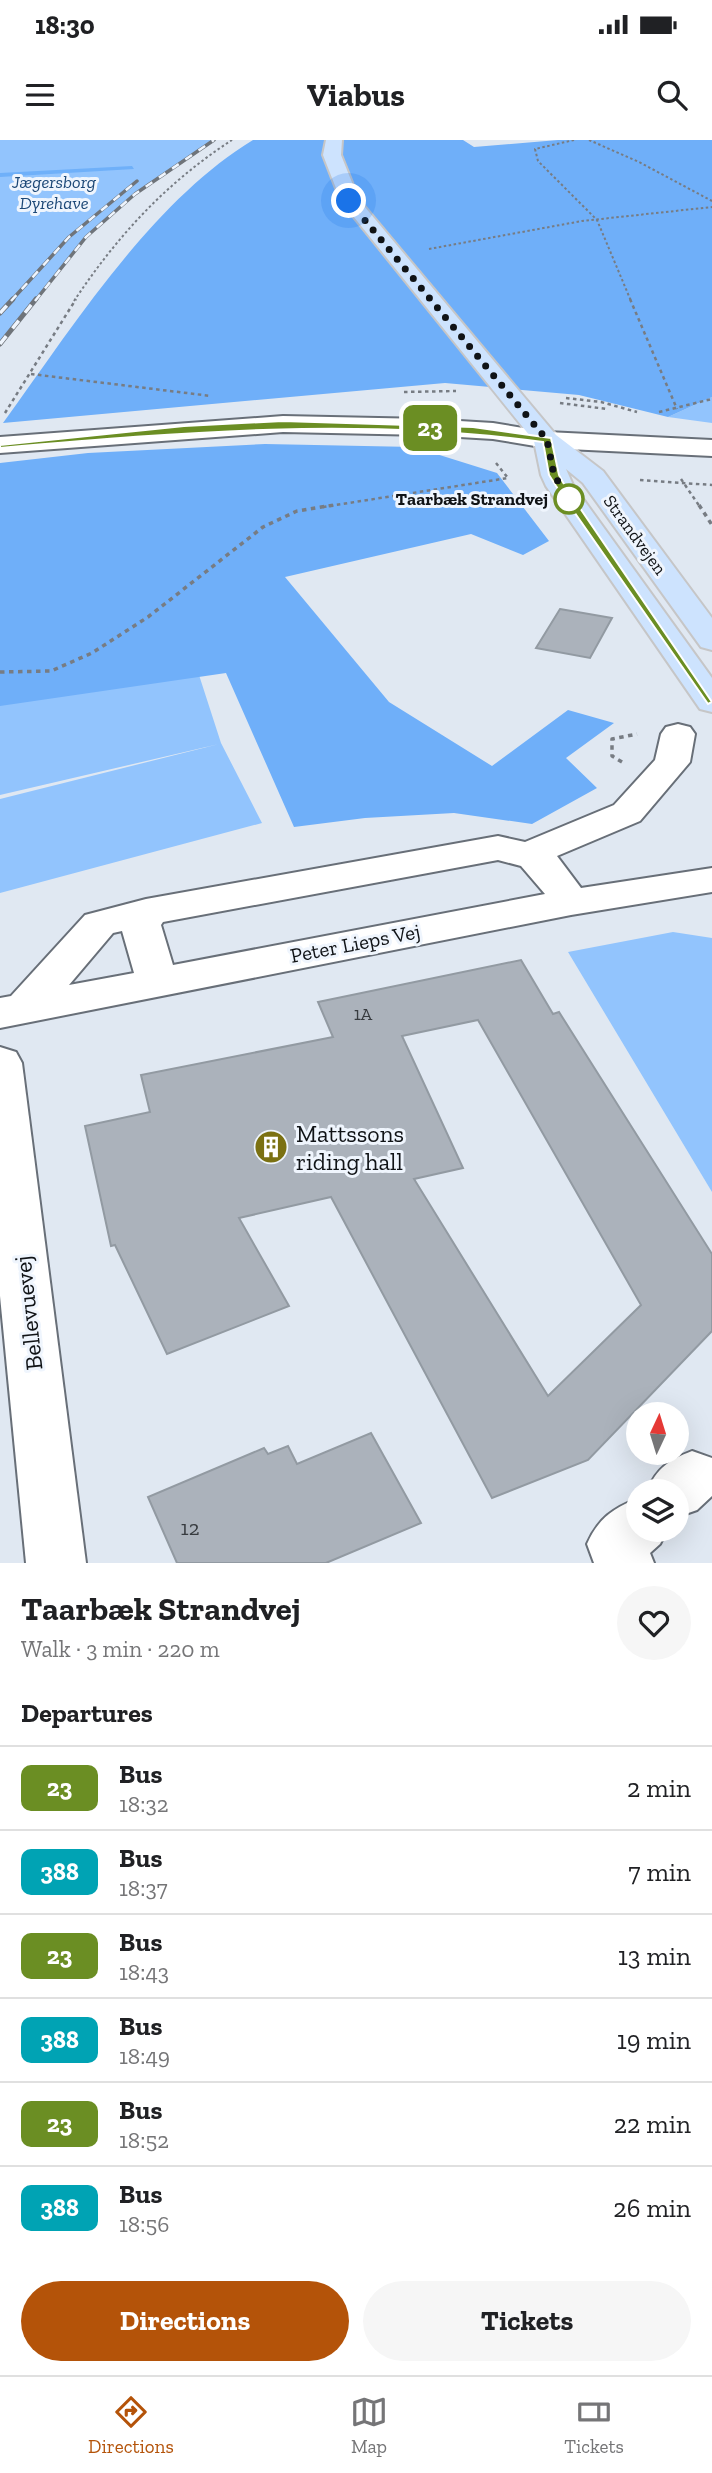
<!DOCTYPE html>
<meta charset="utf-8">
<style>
body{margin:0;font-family:"Zilla Slab",serif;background:#f6f6f6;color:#202124;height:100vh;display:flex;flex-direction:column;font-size:26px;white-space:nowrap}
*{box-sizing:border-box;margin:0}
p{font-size:23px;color:#757577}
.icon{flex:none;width:38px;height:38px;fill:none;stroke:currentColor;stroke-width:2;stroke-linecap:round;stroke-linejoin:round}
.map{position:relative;height:1423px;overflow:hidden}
.sheet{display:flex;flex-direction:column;background:#fff;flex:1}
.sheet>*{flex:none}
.badge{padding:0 14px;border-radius:10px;font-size:24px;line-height:46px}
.needle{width:46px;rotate:4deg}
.tools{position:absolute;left:626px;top:1262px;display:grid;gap:14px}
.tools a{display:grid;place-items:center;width:63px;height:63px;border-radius:50%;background:#fff;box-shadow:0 7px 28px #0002;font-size:35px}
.you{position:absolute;width:35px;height:35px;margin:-18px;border:5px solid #fff;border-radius:50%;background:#1a73e8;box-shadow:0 0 0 10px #1a73e833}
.map>.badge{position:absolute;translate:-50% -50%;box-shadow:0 0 0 4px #fff}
h2{padding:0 21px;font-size:26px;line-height:63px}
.round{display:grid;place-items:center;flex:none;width:74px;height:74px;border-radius:37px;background:#f6f6f6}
.headline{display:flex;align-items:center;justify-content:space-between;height:119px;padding:0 21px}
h1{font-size:33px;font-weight:700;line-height:52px}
.cta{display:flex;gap:14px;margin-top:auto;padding:14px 21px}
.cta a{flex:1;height:80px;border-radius:42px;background:#b45309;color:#fff;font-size:28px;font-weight:700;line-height:80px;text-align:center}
.cta a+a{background:#f6f6f6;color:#202124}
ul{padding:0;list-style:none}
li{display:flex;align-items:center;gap:21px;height:84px;padding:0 21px;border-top:2px solid #e0e0e0}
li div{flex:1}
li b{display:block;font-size:26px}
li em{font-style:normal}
li .badge{min-width:77px;font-weight:700;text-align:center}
.status{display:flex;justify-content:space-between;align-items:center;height:49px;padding:0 35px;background:#fff;direction:ltr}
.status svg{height:19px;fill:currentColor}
header{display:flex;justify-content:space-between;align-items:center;height:91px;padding:0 21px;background:#fff;font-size:32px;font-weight:700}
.tab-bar{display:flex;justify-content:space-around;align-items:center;height:98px;border-top:2px solid #e0e0e0;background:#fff;font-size:19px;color:#757577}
.tab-bar a{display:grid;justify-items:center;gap:4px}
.tab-bar .current{color:#b45309}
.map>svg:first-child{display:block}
.green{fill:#92c4fd}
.forest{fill:#6faff9}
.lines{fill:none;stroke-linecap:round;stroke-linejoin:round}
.stream{fill:#6fb0f9;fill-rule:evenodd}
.building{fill:#abb2bb;stroke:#929aa2;stroke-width:2;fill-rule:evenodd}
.minor-casing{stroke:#686f78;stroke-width:4}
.major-casing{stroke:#c6c6c7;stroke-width:4}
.path-far2{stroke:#777c83;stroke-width:2;stroke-dasharray:2.5 2.5;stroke-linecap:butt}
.path-far1{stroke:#777c83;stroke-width:2.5;stroke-dasharray:3.5 3.5;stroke-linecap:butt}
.path{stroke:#777c83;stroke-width:3.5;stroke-dasharray:4.5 4.5;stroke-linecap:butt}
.minor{fill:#fff;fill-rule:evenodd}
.major{fill:#cde3fe;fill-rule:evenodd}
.rail-far1-casing{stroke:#6f747a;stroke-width:3.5}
.rail-casing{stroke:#6f747a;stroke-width:5}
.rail-far1{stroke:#eff5fd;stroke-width:2.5;stroke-dasharray:8;stroke-linecap:butt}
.rail{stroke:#eff5fd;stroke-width:3.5;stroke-dasharray:10;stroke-linecap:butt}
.line{fill:#6b8e23;stroke:#fff;stroke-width:2}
.walk{stroke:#101316;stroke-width:7;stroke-dasharray:0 12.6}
.stop-dot{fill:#fff;stroke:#6b8e23;stroke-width:3.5}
.labels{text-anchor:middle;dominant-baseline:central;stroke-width:6;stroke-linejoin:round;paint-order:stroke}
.far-park-label{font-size:18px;font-style:italic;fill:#1c4877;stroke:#eff5fd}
.far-stop-label{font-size:18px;font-weight:bold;fill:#101316;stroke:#eff5fd;text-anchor:end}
.far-street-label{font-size:18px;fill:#101316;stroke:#eff5fd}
.number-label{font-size:18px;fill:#373b3f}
.street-label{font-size:21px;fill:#101316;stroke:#eff5fd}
.near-number-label{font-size:21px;fill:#373b3f}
.near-poi-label{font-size:24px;fill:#101316;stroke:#eff5fd;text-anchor:start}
.near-street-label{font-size:24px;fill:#101316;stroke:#eff5fd}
</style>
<div class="status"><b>18:30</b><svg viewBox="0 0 49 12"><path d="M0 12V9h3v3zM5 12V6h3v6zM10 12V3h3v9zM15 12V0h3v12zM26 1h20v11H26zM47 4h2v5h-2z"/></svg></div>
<header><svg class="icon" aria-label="menu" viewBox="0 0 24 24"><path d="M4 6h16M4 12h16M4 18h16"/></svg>Viabus<svg class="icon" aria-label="search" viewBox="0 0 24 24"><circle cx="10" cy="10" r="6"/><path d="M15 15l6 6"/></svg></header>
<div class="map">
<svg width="712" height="1423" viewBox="0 0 712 1423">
<rect width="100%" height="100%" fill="#e0e8f2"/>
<!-- green -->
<g class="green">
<polygon points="0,0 214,0 135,54 86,97 0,204"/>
<polygon points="712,257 712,283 668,277"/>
<polygon points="199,535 221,603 262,683 0,753 0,659 219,604 0,655 0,564"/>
<polygon points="673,792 712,798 712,1052 568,812"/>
</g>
<!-- forest -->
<g class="forest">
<path d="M253 0H463L474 7 558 0H712V257L668 277 579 255 445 243 3 283C72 188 151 62 253 0Z"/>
<polygon points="265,304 414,307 497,333 549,401 523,415 471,394 285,437 389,562 492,626 568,570 614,583 566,618 597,648 532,684 454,673 365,678 294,687 226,533 0,566 0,323 88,313"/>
</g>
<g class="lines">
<!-- stream -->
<polygon class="stream" points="132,26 134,29 0,37 0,33"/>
</g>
<!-- building -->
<g class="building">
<polygon points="560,469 612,478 590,518 536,508"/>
<path d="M521 820 553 874 559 872 712 1114V1191L588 1320 492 1358 331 1057 239 1078 289 1166 167 1214 115 1105 111 1106 85 986 150 972 141 935 333 897 318 862ZM478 880 641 1165 548 1256 414 1039 463 1028 402 896Z"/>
<polygon points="371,1293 421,1383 326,1423 177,1423 148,1357 264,1308 268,1314 288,1306 297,1324"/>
</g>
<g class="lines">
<defs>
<g id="minor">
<polygon points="283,276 426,279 493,283 547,292 712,300 712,316 547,308 493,299 426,295 283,292 0,313 0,297"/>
<path d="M678 584 690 587 695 594 690 622 640 681 557 716 581 748 712 728V752L571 775 0 888V858L11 856 85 775 146 759 498 696 525 702 614 665 655 620 661 594 666 587ZM498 720 521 726 545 754 173 825 161 785 163 782ZM122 791 134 833 69 845 113 793Z"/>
<polygon points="0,907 16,912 22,923 86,1423 26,1423 0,1156"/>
<path d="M692 1311 712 1318V1356L697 1370 677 1377V1351H647C657 1328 669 1320 692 1311Z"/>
<path d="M639 1358V1390H667L660 1404 650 1413 654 1423H594L587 1404C598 1379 613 1368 639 1358Z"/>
</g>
<polygon id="major" points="326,0 342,0 341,15 359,60 556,295 603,331 712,478 712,510 701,507 583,343 566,329 573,345 712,538 712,572 700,569 546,346 541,335 534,301 341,61 323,15"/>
</defs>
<!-- minor casing -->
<use href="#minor" class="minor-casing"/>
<!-- major casing -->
<use href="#major" class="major-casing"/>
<!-- path-far2 -->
<g class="path-far2">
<polyline points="574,0 535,9 538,21 597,80 631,161"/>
<polyline points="589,0 639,22 712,61"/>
<polyline points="429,109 582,81 712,67"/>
<path d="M74 161C118 95 166 43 232 0"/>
</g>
<!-- path-far1 -->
<g class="path-far1">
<polyline points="630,159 677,269"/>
<polyline points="31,234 211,256"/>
<polyline points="404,252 456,251"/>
<polyline points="566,258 601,262 637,272"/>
<polyline points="560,263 607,269"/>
<polyline points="659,272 712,259"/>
<polyline points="5,273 76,159"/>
<polyline points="681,339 700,367"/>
<polyline points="640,340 712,345"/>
<polyline points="323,367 508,338 496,323"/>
</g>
<!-- path -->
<g class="path">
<polyline points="699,365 712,385"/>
<polyline points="0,532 51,531 92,513 148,477 263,387 297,371 334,365"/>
<polyline points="622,622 612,616 612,599 637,594"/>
</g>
<!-- minor -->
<use href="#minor" class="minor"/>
<!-- major -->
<use href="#major" class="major"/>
<defs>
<g id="rail-far1">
<polyline points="11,161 69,97 137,41"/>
<polyline points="35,161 86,97 135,54 214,0"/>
</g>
<g id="rail">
<polyline points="0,173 13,159"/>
<polyline points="0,204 36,159"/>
</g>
</defs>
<!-- rail-far1 casing -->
<use href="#rail-far1" class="rail-far1-casing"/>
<!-- rail casing -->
<use href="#rail" class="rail-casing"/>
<!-- rail-far1 -->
<use href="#rail-far1" class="rail-far1"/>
<!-- rail -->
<use href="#rail" class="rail"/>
</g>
<!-- line -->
<path class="line" d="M283 281 473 287 551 298 559 335 565 346 712 562 708 564 556 346 549 335 543 302C360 277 183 292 0 308V305L184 286Z"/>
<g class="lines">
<!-- walk -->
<polyline class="walk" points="349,61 547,300 554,335 569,359"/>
</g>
<!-- icons -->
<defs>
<symbol id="building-disc" viewBox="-11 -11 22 22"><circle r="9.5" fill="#7b7112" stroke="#eff5fd"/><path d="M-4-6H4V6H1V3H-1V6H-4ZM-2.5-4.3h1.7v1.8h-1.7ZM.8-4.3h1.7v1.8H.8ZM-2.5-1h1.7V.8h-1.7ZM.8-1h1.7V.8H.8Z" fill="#fff"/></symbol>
</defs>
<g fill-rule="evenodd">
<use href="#building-disc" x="252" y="988" width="38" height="38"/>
</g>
<!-- markers -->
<circle class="stop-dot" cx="569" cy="359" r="14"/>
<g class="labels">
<!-- far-park labels -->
<g class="far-park-label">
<text x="54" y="42">Jægersborg<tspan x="54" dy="21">Dyrehave</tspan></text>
</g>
<!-- far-stop labels -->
<g class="far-stop-label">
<text x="548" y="359">Taarbæk Strandvej</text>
</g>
<!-- far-street labels -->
<g class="far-street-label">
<text transform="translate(635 395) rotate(54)">Strandvejen</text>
</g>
<!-- number labels -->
<g class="number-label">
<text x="363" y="874">1A</text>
</g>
<!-- street labels -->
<g class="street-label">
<text transform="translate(355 803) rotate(-11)">Peter Lieps Vej</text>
</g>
<!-- near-number labels -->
<g class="near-number-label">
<text x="190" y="1387">12</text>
</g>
<!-- near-poi labels -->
<g class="near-poi-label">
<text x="296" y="993">Mattssons<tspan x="296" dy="28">riding hall</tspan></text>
</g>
<!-- near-street labels -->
<g class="near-street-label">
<text transform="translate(28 1173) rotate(-96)">Bellevuevej</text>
</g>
</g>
</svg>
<div class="tools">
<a><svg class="needle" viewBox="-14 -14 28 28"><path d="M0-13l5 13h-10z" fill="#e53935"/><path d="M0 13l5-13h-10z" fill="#757577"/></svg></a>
<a><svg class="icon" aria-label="layers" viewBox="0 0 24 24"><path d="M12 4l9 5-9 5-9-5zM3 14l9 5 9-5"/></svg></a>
</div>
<div class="you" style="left:349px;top:61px"></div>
<b class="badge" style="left:430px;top:288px;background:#6b8e23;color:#fff">23</b>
</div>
<section class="sheet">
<div class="headline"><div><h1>Taarbæk Strandvej</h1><p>Walk · 3 min · 220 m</p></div><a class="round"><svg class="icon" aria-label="heart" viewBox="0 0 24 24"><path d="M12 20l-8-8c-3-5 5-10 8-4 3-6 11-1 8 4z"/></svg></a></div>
<h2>Departures</h2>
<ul>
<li><span class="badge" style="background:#6b8e23;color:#fff">23</span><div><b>Bus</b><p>18:32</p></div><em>2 min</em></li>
<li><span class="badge" style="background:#00a3b4;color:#fff">388</span><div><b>Bus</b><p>18:37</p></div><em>7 min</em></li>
<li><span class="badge" style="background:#6b8e23;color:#fff">23</span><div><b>Bus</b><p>18:43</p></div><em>13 min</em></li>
<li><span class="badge" style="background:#00a3b4;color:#fff">388</span><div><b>Bus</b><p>18:49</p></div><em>19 min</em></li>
<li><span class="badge" style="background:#6b8e23;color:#fff">23</span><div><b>Bus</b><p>18:52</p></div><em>22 min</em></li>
<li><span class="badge" style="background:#00a3b4;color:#fff">388</span><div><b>Bus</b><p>18:56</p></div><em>26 min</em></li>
</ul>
<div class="cta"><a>Directions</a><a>Tickets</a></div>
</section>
<nav class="tab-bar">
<a class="current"><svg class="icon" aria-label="directions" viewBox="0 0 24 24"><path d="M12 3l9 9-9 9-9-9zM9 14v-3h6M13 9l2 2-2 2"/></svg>Directions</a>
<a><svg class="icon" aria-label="map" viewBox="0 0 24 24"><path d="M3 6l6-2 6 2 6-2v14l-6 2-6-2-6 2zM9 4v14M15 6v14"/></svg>Map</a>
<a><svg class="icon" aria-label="tickets" viewBox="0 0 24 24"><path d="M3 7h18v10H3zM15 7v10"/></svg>Tickets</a>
</nav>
